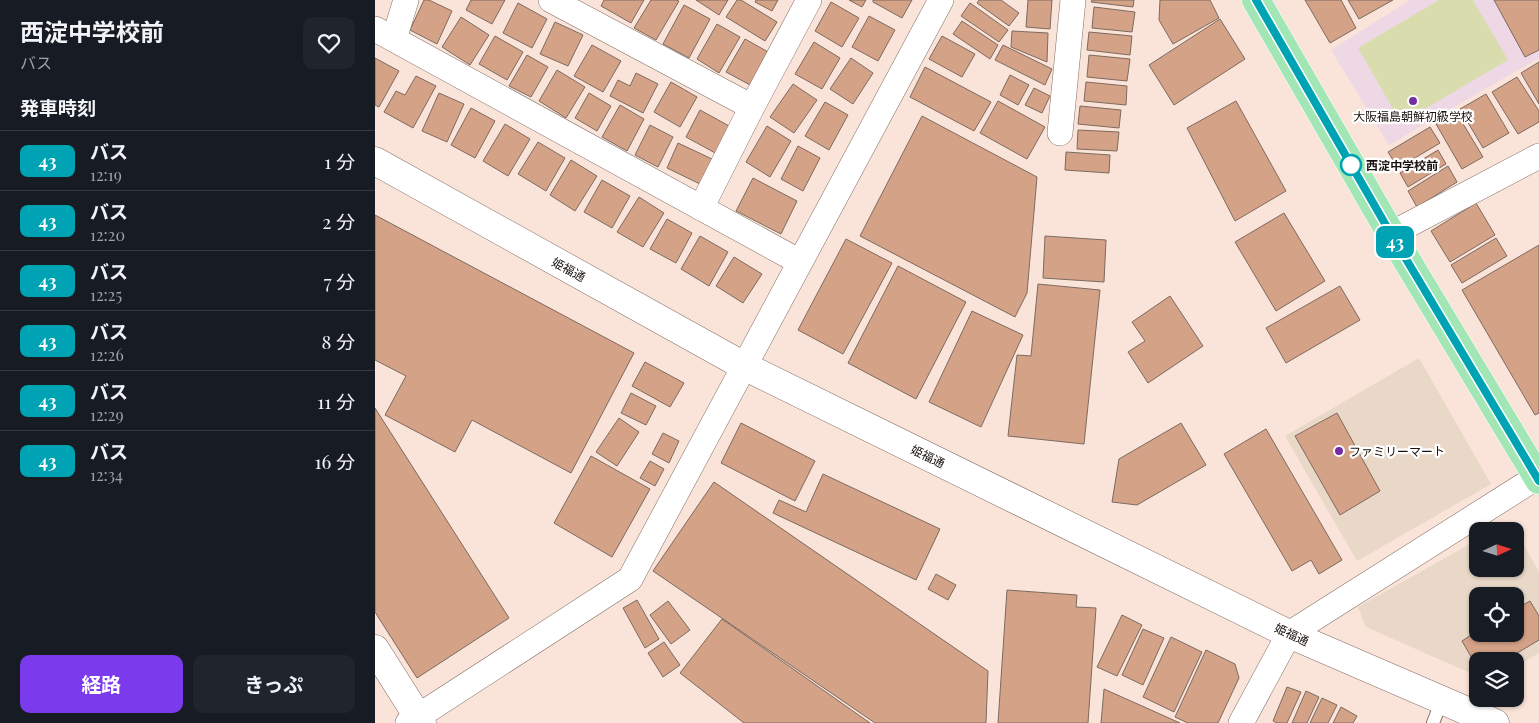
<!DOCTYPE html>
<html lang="ja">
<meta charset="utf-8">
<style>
body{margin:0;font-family:"Playfair Display","Noto Sans JP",serif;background:#20242c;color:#f1f3f6;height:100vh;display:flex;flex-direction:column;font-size:19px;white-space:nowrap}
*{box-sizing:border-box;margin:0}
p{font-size:16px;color:#9ea1a6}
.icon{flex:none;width:28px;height:28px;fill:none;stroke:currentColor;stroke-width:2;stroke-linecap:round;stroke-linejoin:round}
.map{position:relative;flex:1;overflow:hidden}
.side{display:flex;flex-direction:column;background:#171b24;width:375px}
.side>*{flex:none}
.badge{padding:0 10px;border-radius:8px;font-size:18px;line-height:32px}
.needle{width:32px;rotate:86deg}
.controls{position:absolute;left:1094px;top:522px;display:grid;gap:10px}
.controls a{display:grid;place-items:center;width:55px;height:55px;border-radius:10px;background:#171b24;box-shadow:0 1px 4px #0004;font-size:25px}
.map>.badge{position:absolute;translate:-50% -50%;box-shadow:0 0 0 2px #fff}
h2{padding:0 20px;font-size:19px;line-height:45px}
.round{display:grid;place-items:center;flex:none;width:52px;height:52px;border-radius:10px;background:#20242c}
.summary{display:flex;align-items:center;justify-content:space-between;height:85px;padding:0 20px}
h1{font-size:24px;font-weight:700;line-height:38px}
.cta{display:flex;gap:10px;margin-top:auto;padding:10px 20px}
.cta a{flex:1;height:58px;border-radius:10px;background:#7c3aed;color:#fff;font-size:20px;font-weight:700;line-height:58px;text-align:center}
.cta a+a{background:#20242c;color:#f1f3f6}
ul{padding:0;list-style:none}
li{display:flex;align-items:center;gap:15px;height:60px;padding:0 20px;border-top:1px solid #363941}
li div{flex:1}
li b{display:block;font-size:19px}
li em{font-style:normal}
li .badge{min-width:55px;font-weight:700;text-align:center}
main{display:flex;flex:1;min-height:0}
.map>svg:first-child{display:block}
.commercial{fill:#e9d8c7;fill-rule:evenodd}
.education{fill:#eed8e6}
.green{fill:#d9ddad}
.building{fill:#d4a287;stroke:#7d6a60}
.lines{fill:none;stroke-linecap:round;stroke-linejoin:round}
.lane-casing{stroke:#826f65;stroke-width:14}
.street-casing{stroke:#826f65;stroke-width:26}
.secondary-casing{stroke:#826f65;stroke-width:29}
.primary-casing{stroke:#fff;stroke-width:29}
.lane{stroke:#fff;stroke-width:12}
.street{stroke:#fff;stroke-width:25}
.secondary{stroke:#fff;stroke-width:28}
.primary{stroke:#a3e6b6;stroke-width:28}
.line-casing{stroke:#fff;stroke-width:11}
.line{stroke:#00a3b4;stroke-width:8}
.poi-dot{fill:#742da0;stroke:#fff;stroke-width:2}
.stop-dot{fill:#fff;stroke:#00a3b4;stroke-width:2.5}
.labels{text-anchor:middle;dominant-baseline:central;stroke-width:4.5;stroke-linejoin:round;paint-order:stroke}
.poi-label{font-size:12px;fill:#18110d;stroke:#fff}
.stop-label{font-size:12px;font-weight:bold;fill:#18110d;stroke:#fff;text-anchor:start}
.street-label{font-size:12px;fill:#18110d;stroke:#fff}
</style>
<main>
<section class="side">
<div class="summary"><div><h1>西淀中学校前</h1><p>バス</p></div><a class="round"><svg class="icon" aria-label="heart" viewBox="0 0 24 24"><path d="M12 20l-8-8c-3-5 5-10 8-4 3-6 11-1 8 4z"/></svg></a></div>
<h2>発車時刻</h2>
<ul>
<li><span class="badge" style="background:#00a3b4;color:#fff">43</span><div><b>バス</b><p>12:19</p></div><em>1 分</em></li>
<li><span class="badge" style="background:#00a3b4;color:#fff">43</span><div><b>バス</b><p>12:20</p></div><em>2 分</em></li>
<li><span class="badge" style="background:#00a3b4;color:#fff">43</span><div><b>バス</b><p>12:25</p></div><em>7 分</em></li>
<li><span class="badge" style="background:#00a3b4;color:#fff">43</span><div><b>バス</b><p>12:26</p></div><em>8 分</em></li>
<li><span class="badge" style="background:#00a3b4;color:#fff">43</span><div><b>バス</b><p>12:29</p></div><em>11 分</em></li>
<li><span class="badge" style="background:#00a3b4;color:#fff">43</span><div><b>バス</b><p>12:34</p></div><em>16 分</em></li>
</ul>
<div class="cta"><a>経路</a><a>きっぷ</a></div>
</section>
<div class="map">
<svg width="1164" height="723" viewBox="0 0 1164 723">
<rect width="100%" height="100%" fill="#fae4d9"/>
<!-- commercial -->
<g class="commercial">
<polygon points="1044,358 1116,484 982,561 910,436"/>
<path d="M1136 522 1164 572V653L1140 667V661H1102V676L991 627 983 607 1102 540V569H1140V531H1118ZM1102 596H1140V634H1102Z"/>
</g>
<!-- education -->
<polygon class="education" points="1035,0 1164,0 1164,58 1014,145 956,50"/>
<!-- green -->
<polygon class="green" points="1064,0 1098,0 1133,60 1026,123 983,48"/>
<!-- building -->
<g class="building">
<polygon points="49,0 54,0 77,11 62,44 35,30"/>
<polygon points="96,0 130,0 117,24 91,10"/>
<polygon points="229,0 269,0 256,23 226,6"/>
<polygon points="276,0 301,0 304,1 281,40 259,28"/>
<polygon points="321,0 353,0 344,15"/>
<polygon points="362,0 366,0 402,22 390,41 351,17"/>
<polygon points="381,0 403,0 397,11 380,2"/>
<polygon points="474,0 491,0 487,7"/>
<polygon points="498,0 537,0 527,18 498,2"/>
<polygon points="604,0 626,0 644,13 634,26 602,3"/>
<polygon points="653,0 677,0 675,29 651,27"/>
<polygon points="717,0 759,0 758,7 716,2"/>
<polygon points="785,0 835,0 844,18 798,44 784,20"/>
<polygon points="930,0 966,0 981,28 955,43"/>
<polygon points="973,0 1018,0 984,19"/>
<polygon points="1119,0 1164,0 1164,50 1150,57"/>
<polygon points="456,2 484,18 467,47 440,31"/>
<polygon points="143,3 172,19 157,48 128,33"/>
<polygon points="595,3 633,30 624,42 586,16"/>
<polygon points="309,5 335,19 314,58 288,44"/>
<polygon points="719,7 760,12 757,32 717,28"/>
<polygon points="494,16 520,30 503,61 477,47"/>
<polygon points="86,17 114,35 95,65 67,47"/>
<polygon points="845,19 870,59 799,105 774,65"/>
<polygon points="587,21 623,45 615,59 578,34"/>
<polygon points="180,22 208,35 193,66 165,54"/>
<polygon points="342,24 365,37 344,73 322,59"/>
<polygon points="637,31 673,33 672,62 636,47"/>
<polygon points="714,32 757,36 755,55 712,50"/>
<polygon points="120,36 148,52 132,80 104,64"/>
<polygon points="567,36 600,54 587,77 554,59"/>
<polygon points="370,39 395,53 377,86 351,72"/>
<polygon points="439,42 465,58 447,89 420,74"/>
<polygon points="217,45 246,61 228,92 199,76"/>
<polygon points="628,45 677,69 670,85 620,60"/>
<polygon points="152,55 173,67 156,97 134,86"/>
<polygon points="714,55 755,59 752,81 712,77"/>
<polygon points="0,58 24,71 4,107 0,105"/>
<polygon points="476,58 498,73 478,104 455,89"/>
<polygon points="1164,62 1164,104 1146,73"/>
<polygon points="550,67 616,102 599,131 535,97"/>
<polygon points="182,70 210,87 191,118 164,101"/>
<polygon points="261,73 283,84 268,113 235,96 243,80 255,86"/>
<polygon points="635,75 654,85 643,105 625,95"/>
<polygon points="41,76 61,86 38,128 9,112 21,91 30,95"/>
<polygon points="1142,77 1164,111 1164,122 1143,134 1117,92"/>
<polygon points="296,82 322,97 305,127 279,112"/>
<polygon points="711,82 752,86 751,105 709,101"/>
<polygon points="418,84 442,100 419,133 395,117"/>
<polygon points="659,88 675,96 667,113 650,105"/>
<polygon points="64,93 89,104 72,142 47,131"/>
<polygon points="214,93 236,106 222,131 200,118"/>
<polygon points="1111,94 1134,133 1108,148 1085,109"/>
<polygon points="623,101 670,127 652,159 605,133"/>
<polygon points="861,101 911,191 860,221 812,128"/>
<polygon points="450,102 473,115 454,150 430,136"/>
<polygon points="245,105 269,119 252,151 227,137"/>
<polygon points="705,106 746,110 744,128 703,124"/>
<polygon points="96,108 120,121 100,158 76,145"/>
<polygon points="325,110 356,127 342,154 311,137"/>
<polygon points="1081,112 1108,157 1087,169 1061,124"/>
<polygon points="547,116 662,177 652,293 640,317 485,236"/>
<polygon points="130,124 155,139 133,176 108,161"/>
<polygon points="275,125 298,137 283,167 260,155"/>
<polygon points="392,126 416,141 395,177 371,162"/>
<polygon points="1055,127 1065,143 1023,168 1013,152"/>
<polygon points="703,130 744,132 742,151 702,149"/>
<polygon points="163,142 190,158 171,191 143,174"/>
<polygon points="303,143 337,159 325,184 292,168"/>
<polygon points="423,146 445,158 428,191 406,179"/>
<polygon points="1063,150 1071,164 1033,187 1025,173"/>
<polygon points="691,152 735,155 734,173 690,170"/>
<polygon points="196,160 222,176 200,211 175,195"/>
<polygon points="1073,166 1082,182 1042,207 1033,191"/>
<polygon points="378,178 422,201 406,234 361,211"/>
<polygon points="227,180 255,196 237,228 209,212"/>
<polygon points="264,197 289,213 268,247 242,232"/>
<polygon points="1101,203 1120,235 1075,262 1056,231"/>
<polygon points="909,213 950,281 901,311 860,242"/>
<polygon points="0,215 259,353 196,473 97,420 80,452 10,415 31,376 0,360"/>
<polygon points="292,219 317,233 301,263 275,249"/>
<polygon points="325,236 353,252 334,286 306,269"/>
<polygon points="670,236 731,240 729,282 668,278"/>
<polygon points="1121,238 1132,256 1087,283 1076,265"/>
<polygon points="471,239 517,263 468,354 423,330"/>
<polygon points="1164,245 1164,413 1160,415 1087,290"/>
<polygon points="359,257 387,274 368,303 341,286"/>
<polygon points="523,266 591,302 541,399 473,363"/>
<polygon points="663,284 725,290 709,444 633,436 642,355 656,356"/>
<polygon points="965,286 985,320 911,363 891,328"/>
<polygon points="795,296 828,346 773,383 753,352 770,341 757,322"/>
<polygon points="597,311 648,335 606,427 554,402"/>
<polygon points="270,362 309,383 295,407 257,386"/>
<polygon points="256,393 281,406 271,425 246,413"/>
<polygon points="0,408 134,618 42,678 0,612"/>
<polygon points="962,413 1005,491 965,515 920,436"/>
<polygon points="244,418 264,432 242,466 221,452"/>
<polygon points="366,423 440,461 420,501 346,463"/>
<polygon points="806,423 831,465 762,505 737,502 744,459"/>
<polygon points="891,429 967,560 944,574 936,560 917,571 849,454"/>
<polygon points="288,433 304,441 294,463 277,454"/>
<polygon points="216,456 275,489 237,557 179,523"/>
<polygon points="275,461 289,469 280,486 265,478"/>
<polygon points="448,474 565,529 541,580 398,513 404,500 431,512"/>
<polygon points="339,482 613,671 611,723 500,723 278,571"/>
<polygon points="561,574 581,585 573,600 553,589"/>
<polygon points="632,590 702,595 701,607 721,608 713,723 623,723"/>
<polygon points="262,600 284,639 270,648 248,608"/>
<polygon points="293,601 315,630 296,644 275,615"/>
<polygon points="1155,601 1164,616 1164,640 1129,661 1102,661 1102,667 1087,641 1102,631 1102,634 1140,634 1140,610"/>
<polygon points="747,615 767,625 742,676 722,667"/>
<polygon points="347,619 495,723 369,723 305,673"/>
<polygon points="768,629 789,638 768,685 747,675"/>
<polygon points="796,637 827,652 799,712 768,697"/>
<polygon points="289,642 305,665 288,677 273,653"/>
<polygon points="831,650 860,664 864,678 843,723 813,723 800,717"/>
<polygon points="912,687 926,692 912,723 902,723 898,721"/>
<polygon points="729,689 805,723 726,723"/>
<polygon points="931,691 944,697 932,723 917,723"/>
<polygon points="947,698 962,705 953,723 935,723"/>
<polygon points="966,707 982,716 978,723 958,723"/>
</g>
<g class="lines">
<defs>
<polyline id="lane" points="1058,723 1067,700"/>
<g id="street">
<polyline points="176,0 377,107"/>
<polyline points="0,29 425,262"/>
<polyline points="19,39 31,0"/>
<polyline points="685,133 698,0"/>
<polyline points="326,208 377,107 434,0"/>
<polyline points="1016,234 1164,156"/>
<polyline points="33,723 255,579 566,0"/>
<polyline points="866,723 914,634 1162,477"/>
</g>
<g id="secondary">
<polyline points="0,161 369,366 914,634 1120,723"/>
<polyline points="0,649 47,723"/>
</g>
<polyline id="primary" points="881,0 1016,234 1164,480"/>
</defs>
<!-- lane casing -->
<use href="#lane" class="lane-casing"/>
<!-- street casing -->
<use href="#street" class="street-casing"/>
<!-- secondary casing -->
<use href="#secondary" class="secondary-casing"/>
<!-- primary casing -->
<use href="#primary" class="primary-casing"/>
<!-- lane -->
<use href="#lane" class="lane"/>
<!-- street -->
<use href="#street" class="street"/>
<!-- secondary -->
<use href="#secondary" class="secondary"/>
<!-- primary -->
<use href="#primary" class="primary"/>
</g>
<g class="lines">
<defs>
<polyline id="line" points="881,0 1016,234 1164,481"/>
</defs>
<!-- line casing -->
<use href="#line" class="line-casing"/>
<!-- line -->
<use href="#line" class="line"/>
</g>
<!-- markers -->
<g class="poi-dot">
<circle cx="1038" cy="101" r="5"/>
<circle cx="964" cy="451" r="5"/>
</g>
<circle class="stop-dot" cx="976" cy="165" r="10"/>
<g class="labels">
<!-- poi labels -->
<g class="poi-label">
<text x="1038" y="116">大阪福島朝鮮初級学校</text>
<text x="974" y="451" text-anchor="start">ファミリーマート</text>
</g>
<!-- stop labels -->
<g class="stop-label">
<text x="991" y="165">西淀中学校前</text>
</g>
<!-- street labels -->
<g class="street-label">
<text transform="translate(194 269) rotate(29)">姫福通</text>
<text transform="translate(553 456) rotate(26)">姫福通</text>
<text transform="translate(917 634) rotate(25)">姫福通</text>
</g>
</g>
</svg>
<div class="controls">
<a><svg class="needle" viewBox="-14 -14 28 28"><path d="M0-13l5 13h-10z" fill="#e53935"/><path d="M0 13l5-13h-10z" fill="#9ea1a6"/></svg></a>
<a><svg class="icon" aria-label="locate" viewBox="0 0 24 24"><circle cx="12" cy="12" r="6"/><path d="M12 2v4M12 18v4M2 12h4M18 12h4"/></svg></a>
<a><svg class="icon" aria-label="layers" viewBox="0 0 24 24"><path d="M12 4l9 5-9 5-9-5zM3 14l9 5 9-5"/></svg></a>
</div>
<b class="badge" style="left:1020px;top:242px;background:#00a3b4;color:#fff">43</b>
</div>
</main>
